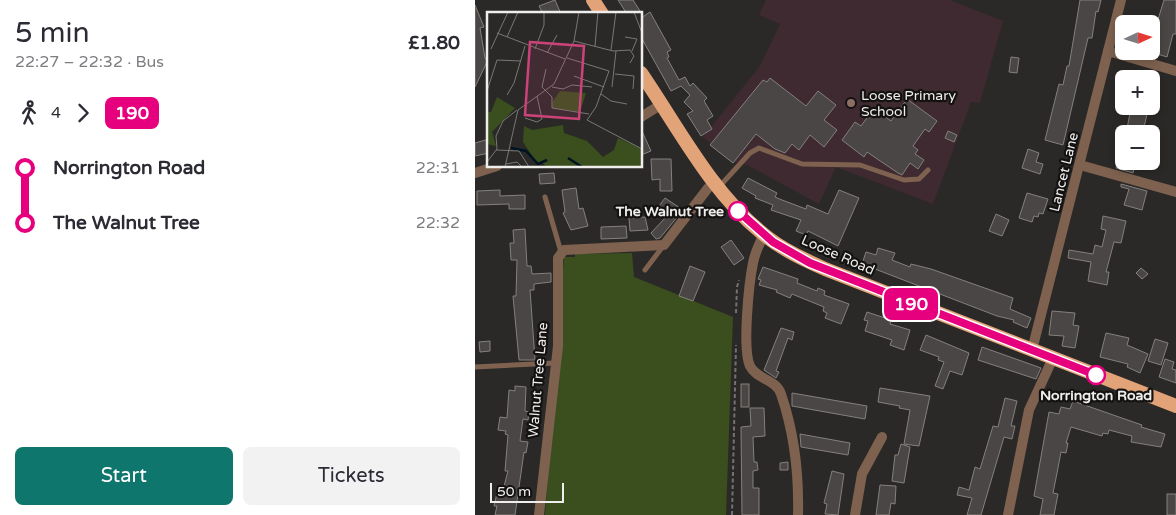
<!DOCTYPE html>
<meta charset="utf-8">
<style>
body{margin:0;font-family:"Varela Round",sans-serif;background:#f2f2f3;color:#2b2b33;height:100vh;display:flex;flex-direction:column;font-size:19px;white-space:nowrap}
*{box-sizing:border-box;margin:0}
p{font-size:16px;color:#7c7c81}
.icon{flex:none;width:28px;height:28px;fill:none;stroke:currentColor;stroke-width:2;stroke-linecap:round;stroke-linejoin:round}
.map{position:relative;flex:1;overflow:hidden}
.drawer{display:flex;flex-direction:column;background:#fff;width:475px}
.drawer>*{flex:none}
.badge{padding:0 10px;border-radius:8px;font-size:18px;line-height:32px}
.needle{width:32px;rotate:86deg}
.fabs{position:absolute;left:640px;top:15px;display:grid;gap:10px}
.fabs a{display:grid;place-items:center;width:45px;height:45px;border-radius:8px;background:#fff;box-shadow:0 2px 8px #0003;font-size:25px}
.scale{position:absolute;left:15px;bottom:12px;width:74px;box-sizing:border-box;padding-left:5px;border:2px solid #f0eeed;border-top:0;font-size:14px;line-height:18px;white-space:nowrap;color:#f0eeed;-webkit-text-stroke:4px #131211;paint-order:stroke}
.map>.badge{position:absolute;translate:-50% -50%;box-shadow:0 0 0 2px #fff}
.legs{display:flex;align-items:center;gap:8px;height:55px;padding:0 15px;font-size:16px}
.legs p{margin-inline-start:auto}
.overview{display:flex;align-items:center;justify-content:space-between;height:85px;padding:0 15px}
h1{font-size:28px;font-weight:600;line-height:38px}
.button{display:flex;gap:10px;margin-top:auto;padding:10px 15px}
.button a{flex:1;height:58px;border-radius:8px;background:#0f766e;color:#fff;font-size:20px;font-weight:600;line-height:58px;text-align:center}
.button a+a{background:#f2f2f3;color:#2b2b33}
ul{padding:0 15px;list-style:none}
li{display:flex;align-items:center;gap:18px;height:55px;font-size:19px}
li i{display:grid;place-items:center;width:8px;height:100%;margin:0 6px;background:currentColor}
li i::after{content:'';width:12px;height:12px;margin:-6px;border:4px solid;border-radius:50%;background:#fff}
li p{margin-inline-start:auto}
li:first-child i{background:linear-gradient(#0000 50%,currentColor 0)}
li:last-child i{background:linear-gradient(currentColor 50%,#0000 0)}
main{display:flex;flex:1;min-height:0}
.map>svg:first-child{display:block}
.education{fill:#3e2a30}
.green{fill:#3a4f1d}
.building{fill:#494645;stroke:#84807e}
.lines{fill:none;stroke-linecap:round;stroke-linejoin:round}
.path{stroke:#747270;stroke-width:2;stroke-dasharray:4 2.5;stroke-linecap:butt}
.service{stroke:#7e624f;stroke-width:5}
.minor{stroke:#7e624f;stroke-width:10}
.trunk{stroke:#e3a378;stroke-width:14}
.line-1-casing{stroke:#fff;stroke-width:11}
.line-1{stroke:#e6007e;stroke-width:8}
.education-dot{fill:#8d6e63;stroke:#131211;stroke-width:2}
.stop-1-dot{fill:#fff;stroke:#e6007e;stroke-width:2.5}
.labels{text-anchor:middle;dominant-baseline:central;stroke-width:4.5;stroke-linejoin:round;paint-order:stroke}
.poi-label{font-size:14px;fill:#f0eeed;stroke:#131211;text-anchor:start}
.street-label{font-size:14px;fill:#f0eeed;stroke:#131211}
.stop-label{font-size:14px;font-weight:bold;fill:#f0eeed;stroke:#131211;text-anchor:end}
.inset-river{fill:none;stroke:#001321;stroke-width:2.5}
.inset-road{fill:none;stroke:#7a7876;stroke-width:1}
.view{fill:#cb4378;fill-opacity:0.15;stroke:#cb4378;stroke-width:2.5}
.inset-edge{fill:none;stroke:#f0eeed;stroke-width:2.5}
</style>
<main>
<section class="drawer">
<div class="overview"><div><h1>5 min</h1><p>22:27 – 22:32 · Bus</p></div><b>£1.80</b></div>
<div class="legs"><svg class="icon" aria-label="walk" viewBox="0 0 24 24"><circle cx="13" cy="4" r="2"/><path d="M13 8l-2 6 4 7M11 14l-3 7M7 12l3-4h3l4 4"/></svg>4<svg class="icon" aria-label="forward" viewBox="0 0 24 24"><path d="M9 5l7 7-7 7"/></svg><b class="badge" style="background:#e6007e;color:#fff">190</b></div>
<ul>
<li><i style="color:#e6007e"></i><b>Norrington Road</b><p>22:31</p></li>
<li><i style="color:#e6007e"></i><b>The Walnut Tree</b><p>22:32</p></li>
</ul>
<div class="button"><a>Start</a><a>Tickets</a></div>
</section>
<div class="map">
<svg width="701" height="515" viewBox="0 0 701 515">
<rect width="100%" height="100%" fill="#2b2927"/>
<!-- education -->
<polygon class="education" points="291,0 475,0 528,21 505,103 496,102 458,204 361,167 344,204 274,166 256,161 228,137 285,66 305,24 284,15"/>
<!-- green -->
<polygon class="green" points="157,253 159,277 258,317 251,515 70,515 89,257 100,257 100,254"/>
<!-- building -->
<g class="building">
<polygon points="80,0 86,14 68,14 64,6"/>
<polygon points="143,0 158,0 167,14 152,14"/>
<polygon points="605,0 626,0 623,12 621,11 617,38 613,38 588,145 570,140 584,84 588,85 592,66 594,66"/>
<polygon points="689,0 701,0 701,34 698,34 692,57 676,52 676,42"/>
<polygon points="0,5 9,27 5,28 10,58 13,60 0,87"/>
<polygon points="175,12 196,50 192,52 194,57 192,58 204,80 210,77 215,86 218,83 232,98 229,101 238,116 232,120 237,129 226,136 212,114 218,111 209,102 215,95 206,86 196,91 166,37 166,18"/>
<polygon points="536,57 544,58 542,73 534,72"/>
<polygon points="295,78 331,106 343,91 361,105 349,120 362,130 349,147 335,135 324,150 317,144 310,153 300,149 281,134 258,163 235,145 288,80 292,82"/>
<polygon points="432,99 462,121 454,132 450,129 438,146 443,150 440,154 449,160 443,169 435,163 427,175 423,173 392,152 389,157 367,140 380,122 386,126 399,108 416,121"/>
<polygon points="661,106 674,106 670,123 666,134 651,134 655,113 659,113"/>
<polygon points="166,129 176,151 166,155"/>
<polygon points="473,131 482,135 479,142 470,138"/>
<polygon points="14,139 14,153 0,156 0,143"/>
<polygon points="553,149 564,153 561,162 568,164 565,174 547,168"/>
<polygon points="176,159 196,159 197,191 185,191 185,179 177,180"/>
<polygon points="643,161 661,161 658,173 641,168"/>
<polygon points="79,173 80,183 65,184 64,174"/>
<polygon points="273,178 302,193 300,197 307,200 331,209 332,205 353,214 364,190 384,198 363,246 333,231 331,235 321,231 326,220 296,210 298,205 280,198 281,196 267,188"/>
<polygon points="646,184 672,191 667,210 649,205 654,189 646,187"/>
<polygon points="101,188 104,209 108,208 113,226 96,230 88,213 90,212 87,190"/>
<polygon points="25,190 25,196 50,195 50,209 34,209 34,204 2,205 2,191"/>
<polygon points="552,193 573,199 568,214 564,213 563,217 559,216 557,222 544,218"/>
<polygon points="190,198 208,210 185,238 181,239 176,233 191,217 200,216 184,206"/>
<polygon points="521,214 534,220 527,236 514,231"/>
<polygon points="628,216 651,221 646,243 639,242 631,272 634,272 632,285 613,281 616,262 593,258 594,250 618,254 620,245 627,247 631,230 626,229"/>
<polygon points="170,217 173,230 155,231 154,218"/>
<polygon points="151,226 152,238 126,239 126,227"/>
<polygon points="50,229 52,266 56,266 57,274 76,273 76,282 59,284 59,290 55,290 60,360 44,360 38,296 41,296 42,260 36,260 35,243 39,243 38,230"/>
<polygon points="256,240 269,258 259,265 246,247"/>
<polygon points="403,248 420,253 417,260 435,267 436,264 456,269 538,298 535,309 556,318 552,328 538,322 539,320 522,316 387,264 391,252 401,255"/>
<polygon points="215,266 230,272 218,301 204,296"/>
<polygon points="288,267 323,279 322,283 342,291 343,288 350,291 349,295 374,304 366,324 350,318 352,313 348,311 349,307 317,294 315,298 301,292 302,290 284,285 286,280 283,279"/>
<polygon points="666,268 673,274 667,279 661,273"/>
<polygon points="577,311 600,313 598,325 604,326 600,348 587,346 589,336 574,335"/>
<polygon points="392,312 416,320 415,324 435,330 429,350 415,345 417,340 390,331 393,321 389,320"/>
<polygon points="306,328 319,332 317,340 313,338 301,371 304,372 301,378 289,370"/>
<polygon points="631,333 654,338 652,345 673,354 665,373 652,367 653,364 625,357"/>
<polygon points="451,335 494,353 487,375 475,371 468,389 460,386 469,362 463,360 464,357 445,350"/>
<polygon points="680,339 693,343 686,365 673,361"/>
<polygon points="15,341 15,351 5,352 4,342"/>
<polygon points="507,347 566,368 561,379 503,360"/>
<polygon points="690,359 699,362 697,369 701,370 701,383 684,377"/>
<rect x="266" y="384" width="8" height="23"/>
<polygon points="40,386 51,387 50,411 54,412 53,420 48,419 45,441 53,442 51,453 49,452 40,515 20,515 22,506 19,506 22,493 27,494 33,471 30,471 33,435 30,434 31,431 23,430 25,417 32,418 34,390 40,391"/>
<polygon points="405,388 455,396 444,446 429,444 435,410 424,408 425,406 403,402"/>
<polygon points="317,393 392,406 390,419 317,406"/>
<polygon points="530,398 542,401 536,426 540,426 537,439 529,437 506,515 492,515 497,498 482,495 484,487 494,490 500,467 505,469 518,426 523,427"/>
<polygon points="598,401 667,425 666,427 690,434 686,447 656,442 657,436 634,430 633,434 628,433 627,436 596,427 591,443 593,443 591,453 586,452 582,473 578,493 583,494 579,515 565,515 568,499 559,496 574,412 584,414 586,407 595,409"/>
<polygon points="275,408 289,408 290,436 278,437 279,462 282,462 283,470 278,471 278,488 284,488 284,515 267,515 266,427 276,426"/>
<polygon points="325,434 375,443 373,455 326,447"/>
<polygon points="426,444 435,447 429,483 417,481 420,455 423,455"/>
<polygon points="313,462 313,470 305,470 305,463"/>
<polygon points="357,471 369,474 363,515 350,514 352,504 349,503"/>
<polygon points="405,485 421,486 420,504 416,503 414,515 401,515"/>
<rect x="692" y="494" width="9" height="21"/>
</g>
<g class="lines">
<!-- path -->
<g class="path">
<polyline points="261,313 262,287 264,280"/>
<polyline points="257,515 261,345"/>
</g>
<!-- service -->
<g class="service">
<polyline points="244,187 275,153 284,148 327,164 385,165 429,180 444,179 453,170"/>
<polyline points="70,197 86,252"/>
<polyline points="170,270 189,245"/>
<polyline points="0,367 80,363"/>
</g>
<!-- minor -->
<g class="minor">
<polyline points="633,51 701,71"/>
<polyline points="166,117 187,104"/>
<polyline points="605,165 701,192"/>
<polyline points="0,173 22,166"/>
<path d="M289 235C284 244 280 253 278 263 274 283 267 349 275 366 282 380 301 379 306 394 319 432 324 475 323 515"/>
<polyline points="557,350 646,0"/>
<polyline points="64,515 83,346 83,258 89,250 189,245 233,188 240,183"/>
<polyline points="380,515 387,474 407,437"/>
<polyline points="533,515 554,410 578,358"/>
</g>
<!-- trunk -->
<g class="trunk">
<polyline points="118,0 127,14"/>
<path d="M166 73C203 127 236 192 287 233 306 249 328 259 350 269L701 406"/>
</g>
</g>
<g class="lines">
<defs>
<polyline id="line-1" points="263,211 298,242 335,263 621,375"/>
</defs>
<!-- line-1 casing -->
<use href="#line-1" class="line-1-casing"/>
<!-- line-1 -->
<use href="#line-1" class="line-1"/>
</g>
<!-- markers -->
<circle class="education-dot" cx="376" cy="103" r="5"/>
<g class="stop-1-dot">
<circle cx="263" cy="211" r="9"/>
<circle cx="621" cy="375" r="9"/>
</g>
<g class="labels">
<!-- poi labels -->
<g class="poi-label">
<text x="386" y="95">Loose Primary<tspan x="386" dy="16">School</tspan></text>
</g>
<!-- street labels -->
<g class="street-label">
<text transform="translate(589 172) rotate(-76)">Lancet Lane</text>
<text transform="translate(363 255) rotate(24)">Loose Road</text>
<text transform="translate(63 380) rotate(-85)">Walnut Tree Lane</text>
</g>
<!-- stop labels -->
<g class="stop-label">
<text x="249" y="211">The Walnut Tree</text>
<text x="621" y="395" text-anchor="middle">Norrington Road</text>
</g>
</g>
<!-- overview -->
<g transform="translate(12 12)">
<rect width="155" height="155" fill="#2b2927"/>
<path d="M73 79 99 81 93 100 65 96 66 89ZM10 85 28 96 5 120 9 134 0 132V100H4ZM76 113 77 121 100 129 116 145 127 138 131 126 155 137V154L59 155 55 150 50 151 36 130 37 114 45 118Z" fill="#3a4f1d"/>
<path class="inset-river" d="M24 136 39 139 51 152 60 148M81 146 95 155"/>
<path class="inset-road" d="M147 0 155 21M10 21 78 47M20 25 31 0M138 25 150 27 145 39M87 29 126 39 143 38 147 44 143 51M108 34 111 0M4 37 21 0M48 37 57 13V0M124 38 129 0M60 41 70 23M80 46 122 59 109 95 100 108 155 137M128 62 147 64 146 77M87 64 117 75M65 75 76 77 85 73 105 75M125 75 129 39M0 79 10 48 34 49M59 79 65 85V96L102 102M59 79 55 75 59 57M114 82 124 89 140 92M20 83 27 71 38 34M38 106 50 110 55 107 50 84M9 138 32 139 42 155M0 150 10 137 9 124 16 109 30 98M19 152 30 150 34 154M18 155 31 98 67 72 87 29 92 0"/>
<path class="view" d="M43 30 97 34 92 107 38 103Z"/>
<rect width="155" height="155" class="inset-edge"/>
</g>
</svg>
<div class="fabs">
<a><svg class="needle" viewBox="-14 -14 28 28"><path d="M0-13l5 13h-10z" fill="#e53935"/><path d="M0 13l5-13h-10z" fill="#7c7c81"/></svg></a>
<a>+</a>
<a>−</a>
</div>
<div class="scale">50 m</div>
<b class="badge" style="left:436px;top:304px;background:#e6007e;color:#fff">190</b>
</div>
</main>
